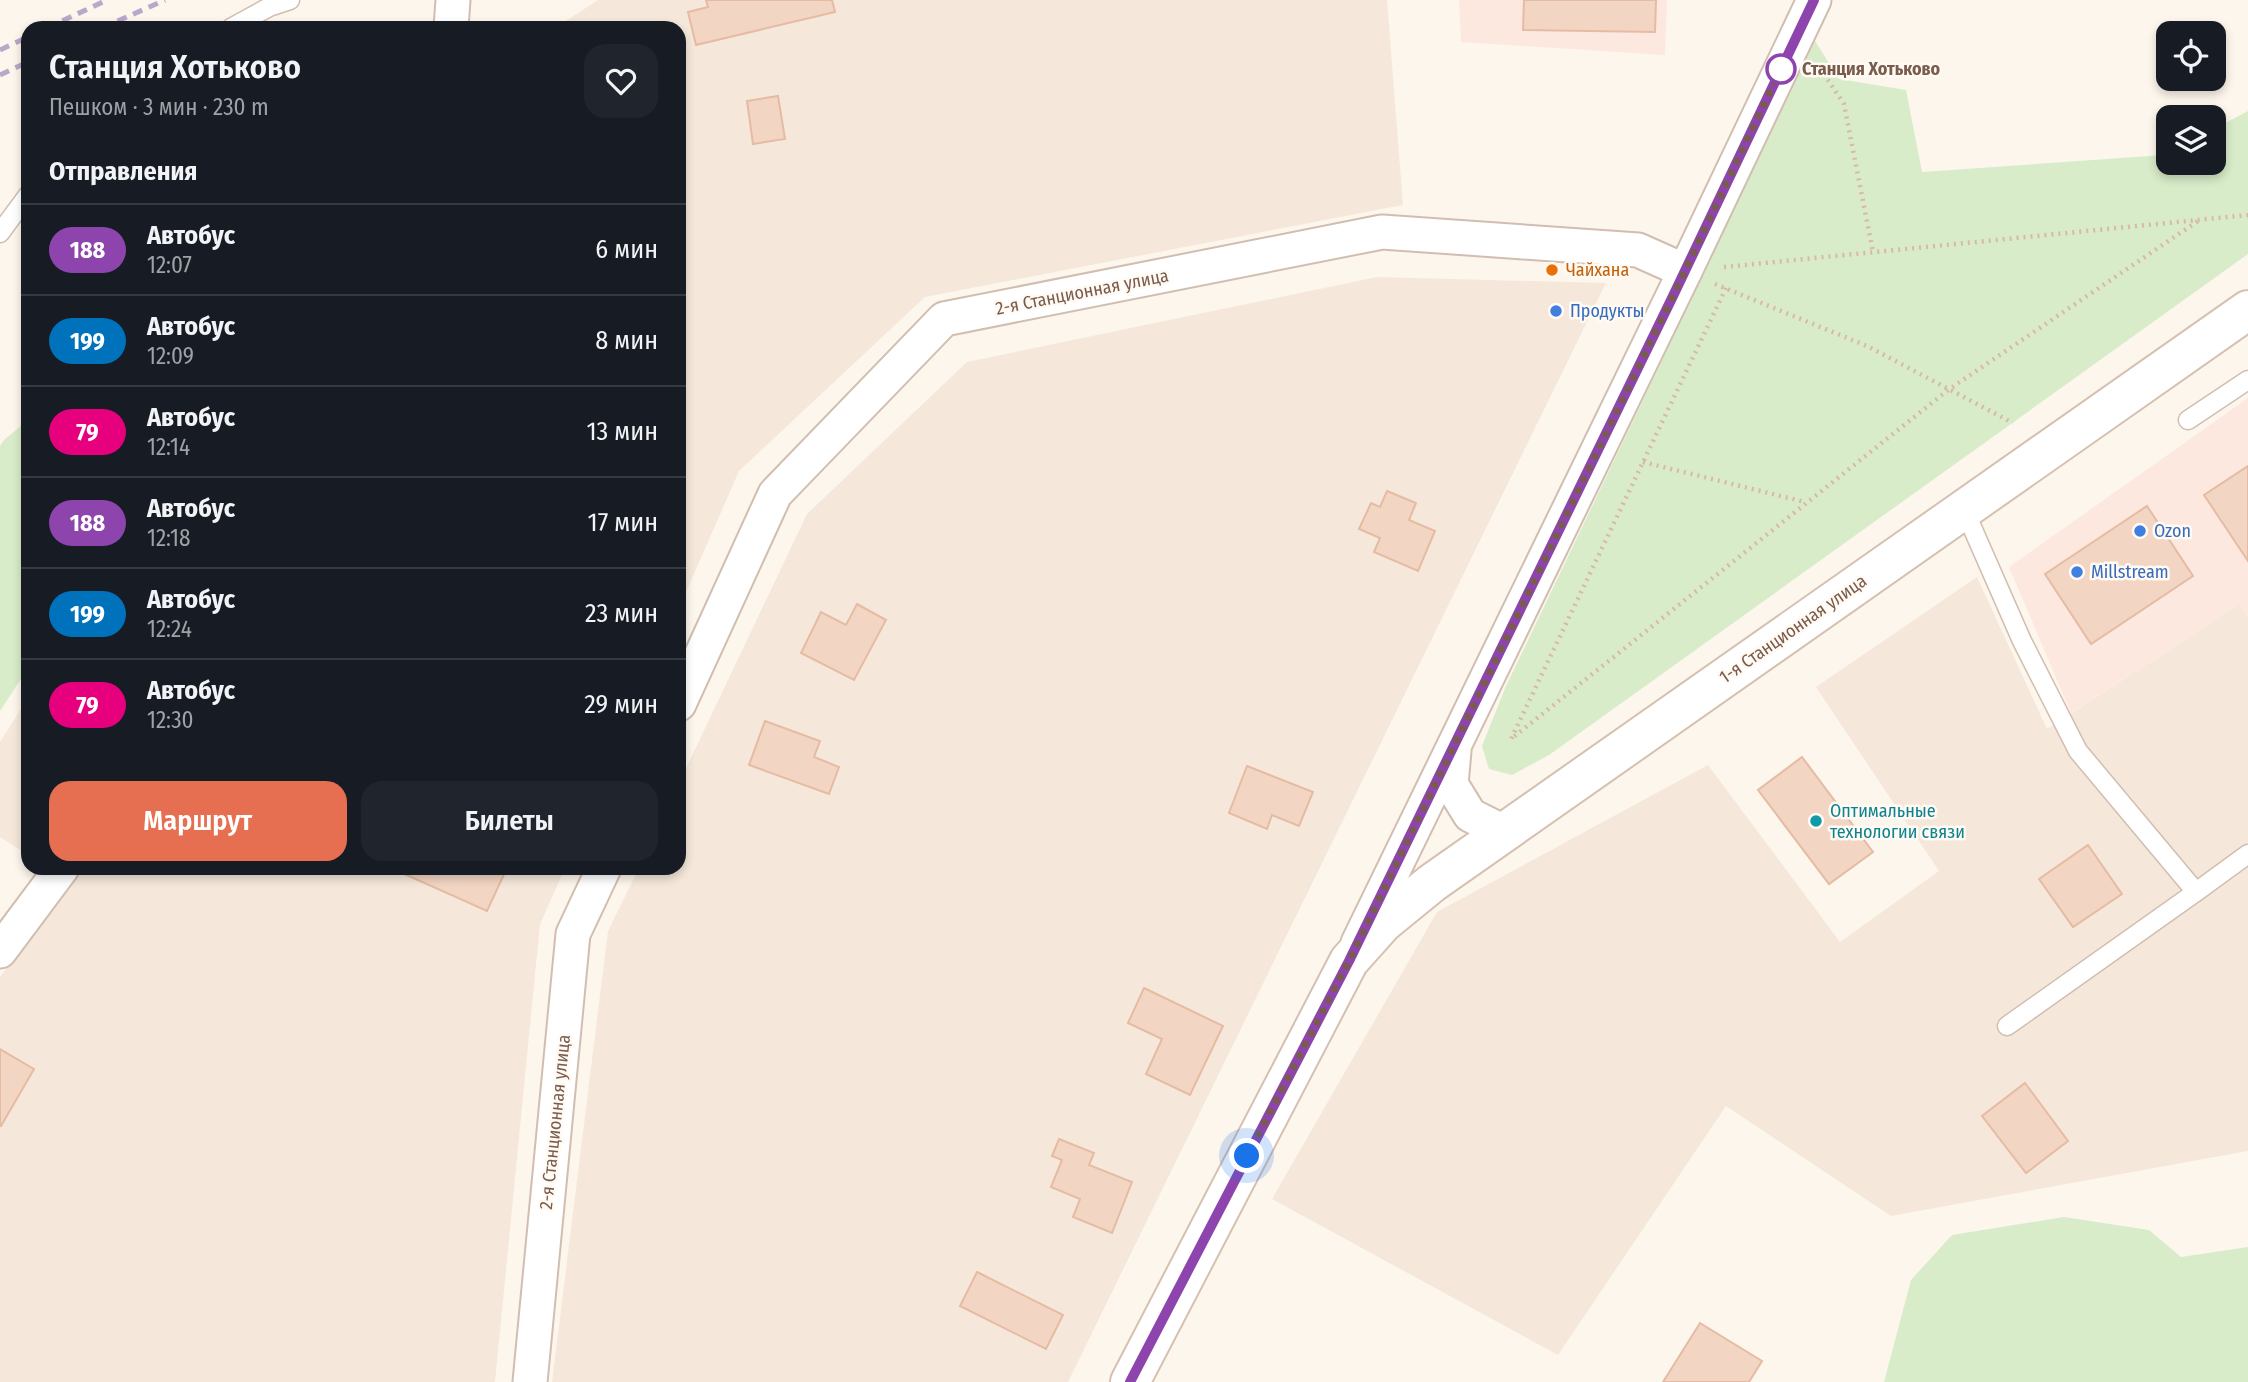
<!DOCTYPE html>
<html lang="ru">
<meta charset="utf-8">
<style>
body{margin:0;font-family:"Fira Sans Condensed",sans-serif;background:#20242c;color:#f1f3f6;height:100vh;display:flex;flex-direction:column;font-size:26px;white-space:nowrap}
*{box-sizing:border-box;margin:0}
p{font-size:23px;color:#9ea1a6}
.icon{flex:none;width:38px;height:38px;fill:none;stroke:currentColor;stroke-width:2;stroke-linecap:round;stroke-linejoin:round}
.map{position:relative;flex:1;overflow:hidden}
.details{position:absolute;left:21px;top:21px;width:665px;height:854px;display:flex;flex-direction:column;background:#171b24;border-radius:21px;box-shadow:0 4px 10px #0003}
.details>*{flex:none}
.badge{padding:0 14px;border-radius:23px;font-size:24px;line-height:46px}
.tools{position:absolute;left:2156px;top:21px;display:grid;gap:14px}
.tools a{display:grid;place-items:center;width:70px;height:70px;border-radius:14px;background:#171b24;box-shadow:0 4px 10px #0003;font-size:35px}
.you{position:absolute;width:35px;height:35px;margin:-18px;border:5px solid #fff;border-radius:50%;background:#1a73e8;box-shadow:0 0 0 10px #1a73e833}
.map>.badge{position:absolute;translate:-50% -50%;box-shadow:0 0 0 4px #fff}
h2{padding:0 28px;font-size:26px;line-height:63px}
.round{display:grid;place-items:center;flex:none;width:74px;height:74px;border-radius:21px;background:#20242c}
.head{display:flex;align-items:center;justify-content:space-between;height:119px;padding:0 28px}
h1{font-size:33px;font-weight:600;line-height:52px}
.cta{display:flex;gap:14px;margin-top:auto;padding:14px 28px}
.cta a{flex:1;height:80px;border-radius:21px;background:#e76f51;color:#fff;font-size:28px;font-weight:600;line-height:80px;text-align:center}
.cta a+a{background:#20242c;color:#f1f3f6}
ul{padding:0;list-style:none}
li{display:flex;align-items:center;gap:21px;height:91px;padding:0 28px;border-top:2px solid #363941}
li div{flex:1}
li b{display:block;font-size:26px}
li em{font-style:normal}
li .badge{min-width:77px;font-weight:700;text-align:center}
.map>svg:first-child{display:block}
.residential{fill:#f5e8da}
.commercial{fill:#fde8e0}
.green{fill:#d8ecc9}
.building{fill:#f3d5c3;stroke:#e6bba3;stroke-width:2}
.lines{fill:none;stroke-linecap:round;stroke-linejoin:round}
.service-casing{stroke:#d1beb0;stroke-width:21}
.minor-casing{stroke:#d1beb0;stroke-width:37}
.secondary-casing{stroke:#d6c0b0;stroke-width:42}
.path{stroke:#d9b8a5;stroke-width:4.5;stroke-dasharray:2 5;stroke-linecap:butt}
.service{stroke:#fff;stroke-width:18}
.minor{stroke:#fff;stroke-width:33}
.secondary{stroke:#fff;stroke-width:38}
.rail{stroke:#b9a8c9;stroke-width:5;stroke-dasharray:10 7;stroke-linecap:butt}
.line-casing{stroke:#fff;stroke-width:16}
.line{stroke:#8e44ad;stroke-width:10}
.walk{stroke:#7a5c4d;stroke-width:7;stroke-dasharray:0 12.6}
.stop-dot{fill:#fff;stroke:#8e44ad;stroke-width:3.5}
.food-dot{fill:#e8710a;stroke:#fffaf3;stroke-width:2.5}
.shop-dot{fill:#3f7fe0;stroke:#fffaf3;stroke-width:2.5}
.culture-dot{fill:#0f9aa8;stroke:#fffaf3;stroke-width:2.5}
.labels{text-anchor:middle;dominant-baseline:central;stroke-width:5;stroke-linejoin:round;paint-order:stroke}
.stop-label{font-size:18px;font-weight:bold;fill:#7a5c4d;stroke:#fffaf3;text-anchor:start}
.food-label{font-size:18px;fill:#c56008;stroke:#fffaf3;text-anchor:start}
.street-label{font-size:18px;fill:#7a5c4d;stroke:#fffaf3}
.shop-label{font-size:18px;fill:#366cbe;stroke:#fffaf3;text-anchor:start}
.culture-label{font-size:18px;fill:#0d838f;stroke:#fffaf3;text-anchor:start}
</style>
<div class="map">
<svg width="2248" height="1382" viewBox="0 0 2248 1382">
<rect width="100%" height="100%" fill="#fdf6ec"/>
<!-- residential -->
<g class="residential">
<polygon points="598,0 1387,0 1403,205 925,297 739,471 679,608 679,28 555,28"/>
<polygon points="1377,277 1606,283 1068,1382 552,1382 608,931 639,868 679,868 679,783 807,514 967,362"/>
<polygon points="1977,577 2047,729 2240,604 2248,617 2248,1151 1891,1216 1726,1106 1558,1355 1272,1199 1437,912 1708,765 1840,942 1939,871 1816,687"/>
<polygon points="28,698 28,855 0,837 0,742"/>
<polygon points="82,868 565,868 540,924 495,1382 0,1382 0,977"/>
</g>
<!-- commercial -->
<g class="commercial">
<polygon points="1459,0 1667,0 1665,55 1461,42"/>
<polygon points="2248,398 2248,617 2239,605 2071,713 2009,567"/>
</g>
<!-- green -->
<g class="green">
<polygon points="1815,41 1839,79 1906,90 1922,172 2164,155 2168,152 2168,163 2214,163 2214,129 2248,111 2248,254 1549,755 1512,775 1489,769 1482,746 1506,686"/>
<polygon points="28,420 28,668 0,711 0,446 4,440"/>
<polygon points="2064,1217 2149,1230 2181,1257 2248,1247 2248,1382 1884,1382 1911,1280 1952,1235"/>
</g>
<!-- building -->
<g class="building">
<polygon points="706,0 832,0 835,12 696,45 688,12 708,7"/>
<polygon points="1524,0 1656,0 1655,32 1523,30"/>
<polygon points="778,96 785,139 753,144 747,101"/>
<polygon points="2248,466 2248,561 2204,495"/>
<polygon points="1387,491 1416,503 1409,520 1435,531 1418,571 1374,552 1380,538 1359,529 1371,503 1380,507"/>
<polygon points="2147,506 2193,576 2091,644 2045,574"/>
<polygon points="857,604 886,620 854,680 801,653 821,612 846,625"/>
<polygon points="765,721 820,741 814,757 839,767 829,794 749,765"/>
<polygon points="1802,757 1873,852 1829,884 1758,790"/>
<polygon points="1247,766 1313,792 1299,826 1272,815 1267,829 1229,813"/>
<polygon points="2088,845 2122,894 2073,927 2039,879"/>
<polygon points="391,868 507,868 487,911"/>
<polygon points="1144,988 1223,1026 1190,1095 1146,1074 1162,1039 1128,1023"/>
<polygon points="0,1049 34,1069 1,1126 0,1126"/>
<polygon points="2025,1083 2068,1141 2026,1173 1982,1116"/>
<polygon points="1059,1139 1094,1153 1089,1165 1132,1182 1112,1233 1073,1217 1080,1199 1051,1187 1062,1160 1052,1156"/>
<polygon points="977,1272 1063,1315 1046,1349 960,1306"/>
<polygon points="1700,1323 1762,1361 1749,1382 1663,1382"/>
</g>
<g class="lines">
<defs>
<g id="service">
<polyline points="231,28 269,7 290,0"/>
<polyline points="0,233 28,195"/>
<polyline points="2188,420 2248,380"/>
<polyline points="1964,509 2022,641 2078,751 2196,892 2248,854"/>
<polyline points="2007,1026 2196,892"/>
</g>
<g id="minor">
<polyline points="451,28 453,0"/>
<polyline points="679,704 775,494 944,319 1382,232 1638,250 1685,271"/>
<polyline points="1454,751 1451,784 1470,815 1504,832"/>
<polyline points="1358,943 1685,271 1814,0"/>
<polyline points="0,951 62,868"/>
<polyline points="530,1382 573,934 604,868"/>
</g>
<polyline id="secondary" points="1130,1382 1349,961 1383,923 1432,883 2248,310"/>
</defs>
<!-- service casing -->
<use href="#service" class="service-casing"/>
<!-- minor casing -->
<use href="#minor" class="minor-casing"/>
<!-- secondary casing -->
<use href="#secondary" class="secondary-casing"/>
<!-- path -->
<g class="path">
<polyline points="1820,68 1844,104 1873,252"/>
<polyline points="1724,267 2248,215"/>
<polyline points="1715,284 1867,346 2013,423"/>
<polyline points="1726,288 1511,739 1948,390 2198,221"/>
<polyline points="1643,462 1805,502"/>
</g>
<!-- service -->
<use href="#service" class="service"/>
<!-- minor -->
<use href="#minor" class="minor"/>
<!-- secondary -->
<use href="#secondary" class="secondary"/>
<!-- rail -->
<g class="rail">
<polyline points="47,28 107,0"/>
<polyline points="102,28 165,0"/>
<polyline points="0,50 28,37"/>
<polyline points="0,75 28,62"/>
</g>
</g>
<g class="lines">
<defs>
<polyline id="line" points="1130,1382 1349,961 1673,296 1814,0"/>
</defs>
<!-- line casing -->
<use href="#line" class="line-casing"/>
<!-- line -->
<use href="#line" class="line"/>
<!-- walk -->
<polyline class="walk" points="1247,1156 1349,961 1673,296 1784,62 1781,69"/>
</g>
<!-- markers -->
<circle class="stop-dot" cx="1781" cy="69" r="14"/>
<circle class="food-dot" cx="1552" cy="270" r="7"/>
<g class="shop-dot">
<circle cx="1556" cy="311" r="7"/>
<circle cx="2140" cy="531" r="7"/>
<circle cx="2077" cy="572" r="7"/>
</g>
<circle class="culture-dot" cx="1816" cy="821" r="7"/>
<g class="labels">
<!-- stop labels -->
<g class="stop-label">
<text x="1802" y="69">Станция Хотьково</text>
</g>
<!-- food labels -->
<g class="food-label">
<text x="1566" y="270">Чайхана</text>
</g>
<!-- street labels -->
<g class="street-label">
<text transform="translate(1082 292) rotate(-11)">2-я Станционная улица</text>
<text transform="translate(1793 629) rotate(-35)">1-я Станционная улица</text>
<text transform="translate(555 1122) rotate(-84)">2-я Станционная улица</text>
</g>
<!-- shop labels -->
<g class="shop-label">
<text x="1570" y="311">Продукты</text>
<text x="2154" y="531">Ozon</text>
<text x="2091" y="572">Millstream</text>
</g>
<!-- culture labels -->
<g class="culture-label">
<text x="1830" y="811">Оптимальные<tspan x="1830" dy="21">технологии связи</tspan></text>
</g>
</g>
</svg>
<div class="tools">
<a><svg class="icon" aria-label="locate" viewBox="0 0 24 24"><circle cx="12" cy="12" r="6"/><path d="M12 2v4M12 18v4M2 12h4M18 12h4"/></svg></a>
<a><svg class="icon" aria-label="layers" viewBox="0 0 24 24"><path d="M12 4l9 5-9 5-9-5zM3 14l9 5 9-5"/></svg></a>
</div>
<div class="you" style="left:1247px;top:1156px"></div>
<section class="details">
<div class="head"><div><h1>Станция Хотьково</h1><p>Пешком · 3 мин · 230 m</p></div><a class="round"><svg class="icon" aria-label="heart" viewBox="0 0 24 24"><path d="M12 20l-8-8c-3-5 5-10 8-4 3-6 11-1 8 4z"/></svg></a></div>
<h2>Отправления</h2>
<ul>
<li><span class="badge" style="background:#8e44ad;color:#fff">188</span><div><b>Автобус</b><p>12:07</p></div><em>6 мин</em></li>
<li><span class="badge" style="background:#0072bc;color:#fff">199</span><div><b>Автобус</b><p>12:09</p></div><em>8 мин</em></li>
<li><span class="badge" style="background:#e6007e;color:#fff">79</span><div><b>Автобус</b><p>12:14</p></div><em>13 мин</em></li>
<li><span class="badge" style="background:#8e44ad;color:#fff">188</span><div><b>Автобус</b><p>12:18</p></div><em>17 мин</em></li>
<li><span class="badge" style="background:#0072bc;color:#fff">199</span><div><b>Автобус</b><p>12:24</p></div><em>23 мин</em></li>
<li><span class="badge" style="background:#e6007e;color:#fff">79</span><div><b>Автобус</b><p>12:30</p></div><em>29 мин</em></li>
</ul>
<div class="cta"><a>Маршрут</a><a>Билеты</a></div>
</section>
</div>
